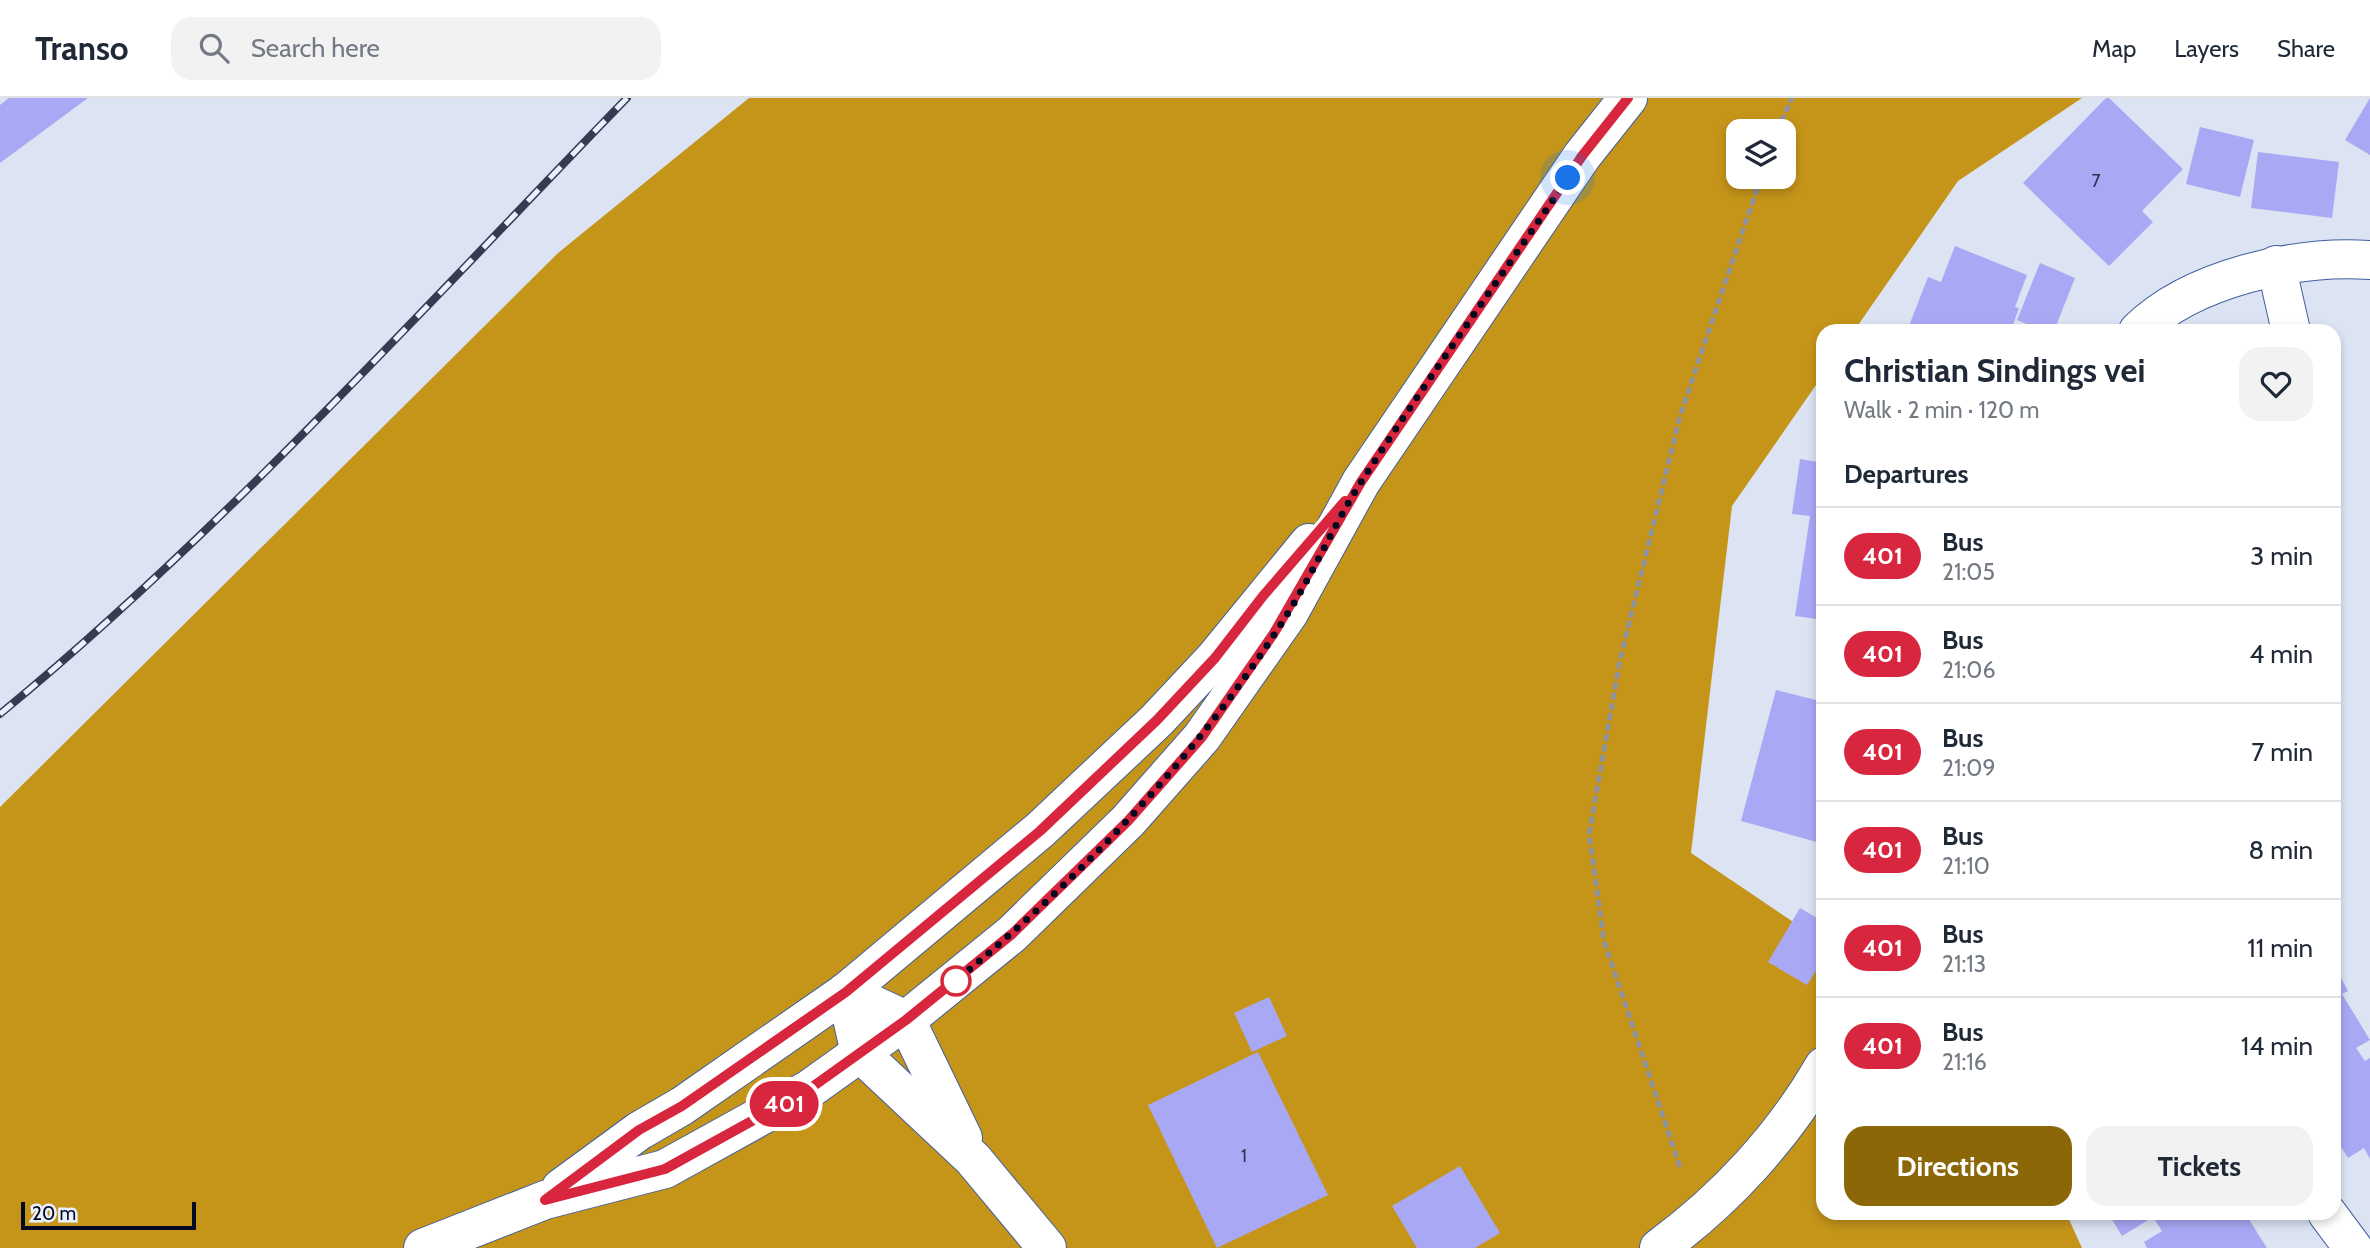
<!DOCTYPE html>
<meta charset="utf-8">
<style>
body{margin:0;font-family:Cabin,sans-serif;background:#f2f2f3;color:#1f2937;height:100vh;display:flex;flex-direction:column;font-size:26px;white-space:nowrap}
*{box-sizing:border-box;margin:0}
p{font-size:23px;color:#747a83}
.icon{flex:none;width:38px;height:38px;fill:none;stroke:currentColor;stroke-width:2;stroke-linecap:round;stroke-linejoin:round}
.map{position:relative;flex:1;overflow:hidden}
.side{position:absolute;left:1816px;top:226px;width:525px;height:896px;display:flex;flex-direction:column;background:#fff;border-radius:21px;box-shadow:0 4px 10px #0003}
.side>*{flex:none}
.badge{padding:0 14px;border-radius:23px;font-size:24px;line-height:46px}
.buttons{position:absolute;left:1726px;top:21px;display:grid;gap:14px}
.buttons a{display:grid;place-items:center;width:70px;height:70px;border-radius:14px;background:#fff;box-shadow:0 4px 10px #0003;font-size:35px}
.scale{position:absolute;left:21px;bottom:18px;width:175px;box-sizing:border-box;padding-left:7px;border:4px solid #020921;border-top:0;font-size:19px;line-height:24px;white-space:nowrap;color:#020921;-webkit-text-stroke:5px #e9f0ff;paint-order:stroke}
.you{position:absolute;width:35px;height:35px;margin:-18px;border:5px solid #fff;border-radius:50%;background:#1a73e8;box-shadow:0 0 0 10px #1a73e833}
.map>.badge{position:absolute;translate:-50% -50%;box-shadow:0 0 0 4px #fff}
h2{padding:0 28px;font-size:26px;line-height:63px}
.round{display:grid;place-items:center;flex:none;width:74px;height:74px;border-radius:21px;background:#f2f2f3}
.head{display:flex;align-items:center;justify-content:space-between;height:119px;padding:0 28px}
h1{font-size:33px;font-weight:700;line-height:52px}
.action{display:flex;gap:14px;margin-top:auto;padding:14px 28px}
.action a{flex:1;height:80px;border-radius:21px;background:#8b6708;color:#fff;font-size:28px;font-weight:700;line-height:80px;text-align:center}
.action a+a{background:#f2f2f3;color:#1f2937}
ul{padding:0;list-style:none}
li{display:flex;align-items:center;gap:21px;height:98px;padding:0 28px;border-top:2px solid #e0e1e3}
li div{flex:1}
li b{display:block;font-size:26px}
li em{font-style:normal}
li .badge{min-width:77px;font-weight:700;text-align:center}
header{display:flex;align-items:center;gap:42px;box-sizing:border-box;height:98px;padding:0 35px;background:#fff;border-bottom:2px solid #e0e1e3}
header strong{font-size:33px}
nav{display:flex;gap:38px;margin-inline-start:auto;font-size:24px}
.search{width:490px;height:63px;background:#f2f2f3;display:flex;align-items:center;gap:18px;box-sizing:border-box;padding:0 24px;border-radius:21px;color:#747a83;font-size:26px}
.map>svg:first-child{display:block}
.forest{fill:#c5951a;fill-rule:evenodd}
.building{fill:#a9a8f5}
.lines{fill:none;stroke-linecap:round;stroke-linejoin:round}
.minor-casing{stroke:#415f9e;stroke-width:40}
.path{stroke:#8b92a4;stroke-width:4.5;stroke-dasharray:7 3.5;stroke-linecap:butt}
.minor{stroke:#fff;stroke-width:38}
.rail-casing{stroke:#353c52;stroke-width:8}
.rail{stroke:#e9f0ff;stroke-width:5;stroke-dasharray:16;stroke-linecap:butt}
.line-casing{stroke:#fff;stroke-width:16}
.line{stroke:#d7263d;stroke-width:10}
.walk{stroke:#020921;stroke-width:7;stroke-dasharray:0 12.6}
.stop-dot{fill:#fff;stroke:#d7263d;stroke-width:3.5}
.labels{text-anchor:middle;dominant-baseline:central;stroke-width:5;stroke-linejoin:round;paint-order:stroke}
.number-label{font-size:18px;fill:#2c3156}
</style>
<header>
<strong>Transo</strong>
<div class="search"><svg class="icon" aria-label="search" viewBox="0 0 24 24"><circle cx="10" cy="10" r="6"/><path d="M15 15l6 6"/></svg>Search here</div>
<nav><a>Map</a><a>Layers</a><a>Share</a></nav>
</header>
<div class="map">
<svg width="2370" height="1150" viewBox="0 0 2370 1150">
<rect width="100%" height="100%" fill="#dce3f2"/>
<!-- forest -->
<path class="forest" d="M749 0H2082L1958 83 1854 233H1824L1823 277 1732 408 1691 755 1823 844 1824 1115H2066L2082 1150H0V709L558 155ZM1738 33H1783V79H1738Z"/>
<!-- building -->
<g class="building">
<polygon points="9,0 88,0 0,65 0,7"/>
<polygon points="2106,0 2109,0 2183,71 2142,113 2153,124 2109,168 2023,85"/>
<polygon points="2370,0 2370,57 2345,42"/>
<polygon points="2200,29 2254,42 2240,99 2186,86"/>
<polygon points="2258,54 2339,64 2332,120 2251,110"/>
<polygon points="1955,148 2027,177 2015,209 2019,210 2011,233 1907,233 1928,179 1941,184"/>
<polygon points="2040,165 2075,180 2054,233 2044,233 2017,222"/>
<polygon points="1800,361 1824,365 1824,522 1795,518 1810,418 1792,416"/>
<polygon points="1776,592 1824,604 1824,746 1741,723"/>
<polygon points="1800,810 1824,824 1824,860 1807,887 1768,864"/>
<polygon points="2340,878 2348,893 2342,896 2370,942 2356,950 2365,963 2370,960 2370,1061 2364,1050 2348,1060 2334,1038 2334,881"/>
<polygon points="1269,899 1287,938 1252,954 1234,915"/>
<polygon points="1258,954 1328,1097 1217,1150 1148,1007"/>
<polygon points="1460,1068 1500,1135 1475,1150 1417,1150 1392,1108"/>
<polygon points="2108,1115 2245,1115 2267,1150 2147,1150 2144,1144 2162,1133 2153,1119 2122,1138"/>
</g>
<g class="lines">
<defs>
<g id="minor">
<polyline points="2276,167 2291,233"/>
<path d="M2138 233C2192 180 2296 157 2370 162"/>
<polyline points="846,894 860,955 973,1061 1047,1150"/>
<polyline points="846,894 906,922 963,1040"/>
<polyline points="561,1090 639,1033 682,1008 846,894 1040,732 1157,622 1215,560 1309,445"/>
<polyline points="2327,1115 2353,1150"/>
<polyline points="423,1150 545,1102 665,1071 808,992 906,922 1012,836 1128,723 1202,639 1289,515 1361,384 1582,58 1628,0"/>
<path d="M1659 1150C1725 1102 1783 1039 1824 968"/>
</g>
</defs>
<!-- minor casing -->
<use href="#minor" class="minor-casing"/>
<!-- path -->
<g class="path">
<polyline points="1777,33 1792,0"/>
<polyline points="1680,1069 1604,843 1589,736 1620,562 1680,318 1761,79"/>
</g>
<!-- minor -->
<use href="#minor" class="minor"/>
<defs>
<path id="rail" d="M0 616C226 430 423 210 627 0"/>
</defs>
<!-- rail casing -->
<use href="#rail" class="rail-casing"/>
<!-- rail -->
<use href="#rail" class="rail"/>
</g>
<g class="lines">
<defs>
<polyline id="line" points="1345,403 1263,498 1215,560 1157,622 1040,733 846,894 682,1008 639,1032 545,1102 665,1071 808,992 906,922 1012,836 1128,723 1202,639 1274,535 1361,384 1582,58 1628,0"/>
</defs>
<!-- line casing -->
<use href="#line" class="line-casing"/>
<!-- line -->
<use href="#line" class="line"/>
<!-- walk -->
<path class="walk" d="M956 883 953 885C1082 779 1199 657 1288 515 1315 472 1335 424 1363 381 1429 279 1500 180 1568 80"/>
</g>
<!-- markers -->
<circle class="stop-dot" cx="956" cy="883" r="14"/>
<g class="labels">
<!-- number labels -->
<g class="number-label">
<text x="2096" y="83">7</text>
<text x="1244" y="1058">1</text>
</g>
</g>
</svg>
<div class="buttons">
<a><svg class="icon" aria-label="layers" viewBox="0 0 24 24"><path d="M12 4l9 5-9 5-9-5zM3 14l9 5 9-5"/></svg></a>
</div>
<div class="scale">20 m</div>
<div class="you" style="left:1568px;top:80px"></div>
<b class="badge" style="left:784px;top:1006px;background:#d7263d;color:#fff">401</b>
<section class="side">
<div class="head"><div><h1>Christian Sindings vei</h1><p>Walk · 2 min · 120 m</p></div><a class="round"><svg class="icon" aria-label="heart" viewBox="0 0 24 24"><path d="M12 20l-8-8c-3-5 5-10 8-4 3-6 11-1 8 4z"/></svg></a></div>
<h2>Departures</h2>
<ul>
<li><span class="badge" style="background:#d7263d;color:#fff">401</span><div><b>Bus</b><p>21:05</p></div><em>3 min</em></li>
<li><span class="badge" style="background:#d7263d;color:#fff">401</span><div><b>Bus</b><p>21:06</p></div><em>4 min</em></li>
<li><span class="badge" style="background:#d7263d;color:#fff">401</span><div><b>Bus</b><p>21:09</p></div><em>7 min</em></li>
<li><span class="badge" style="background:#d7263d;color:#fff">401</span><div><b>Bus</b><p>21:10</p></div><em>8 min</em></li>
<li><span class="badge" style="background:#d7263d;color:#fff">401</span><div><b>Bus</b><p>21:13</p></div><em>11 min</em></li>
<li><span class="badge" style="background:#d7263d;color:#fff">401</span><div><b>Bus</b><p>21:16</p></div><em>14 min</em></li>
</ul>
<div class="action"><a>Directions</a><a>Tickets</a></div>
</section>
</div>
